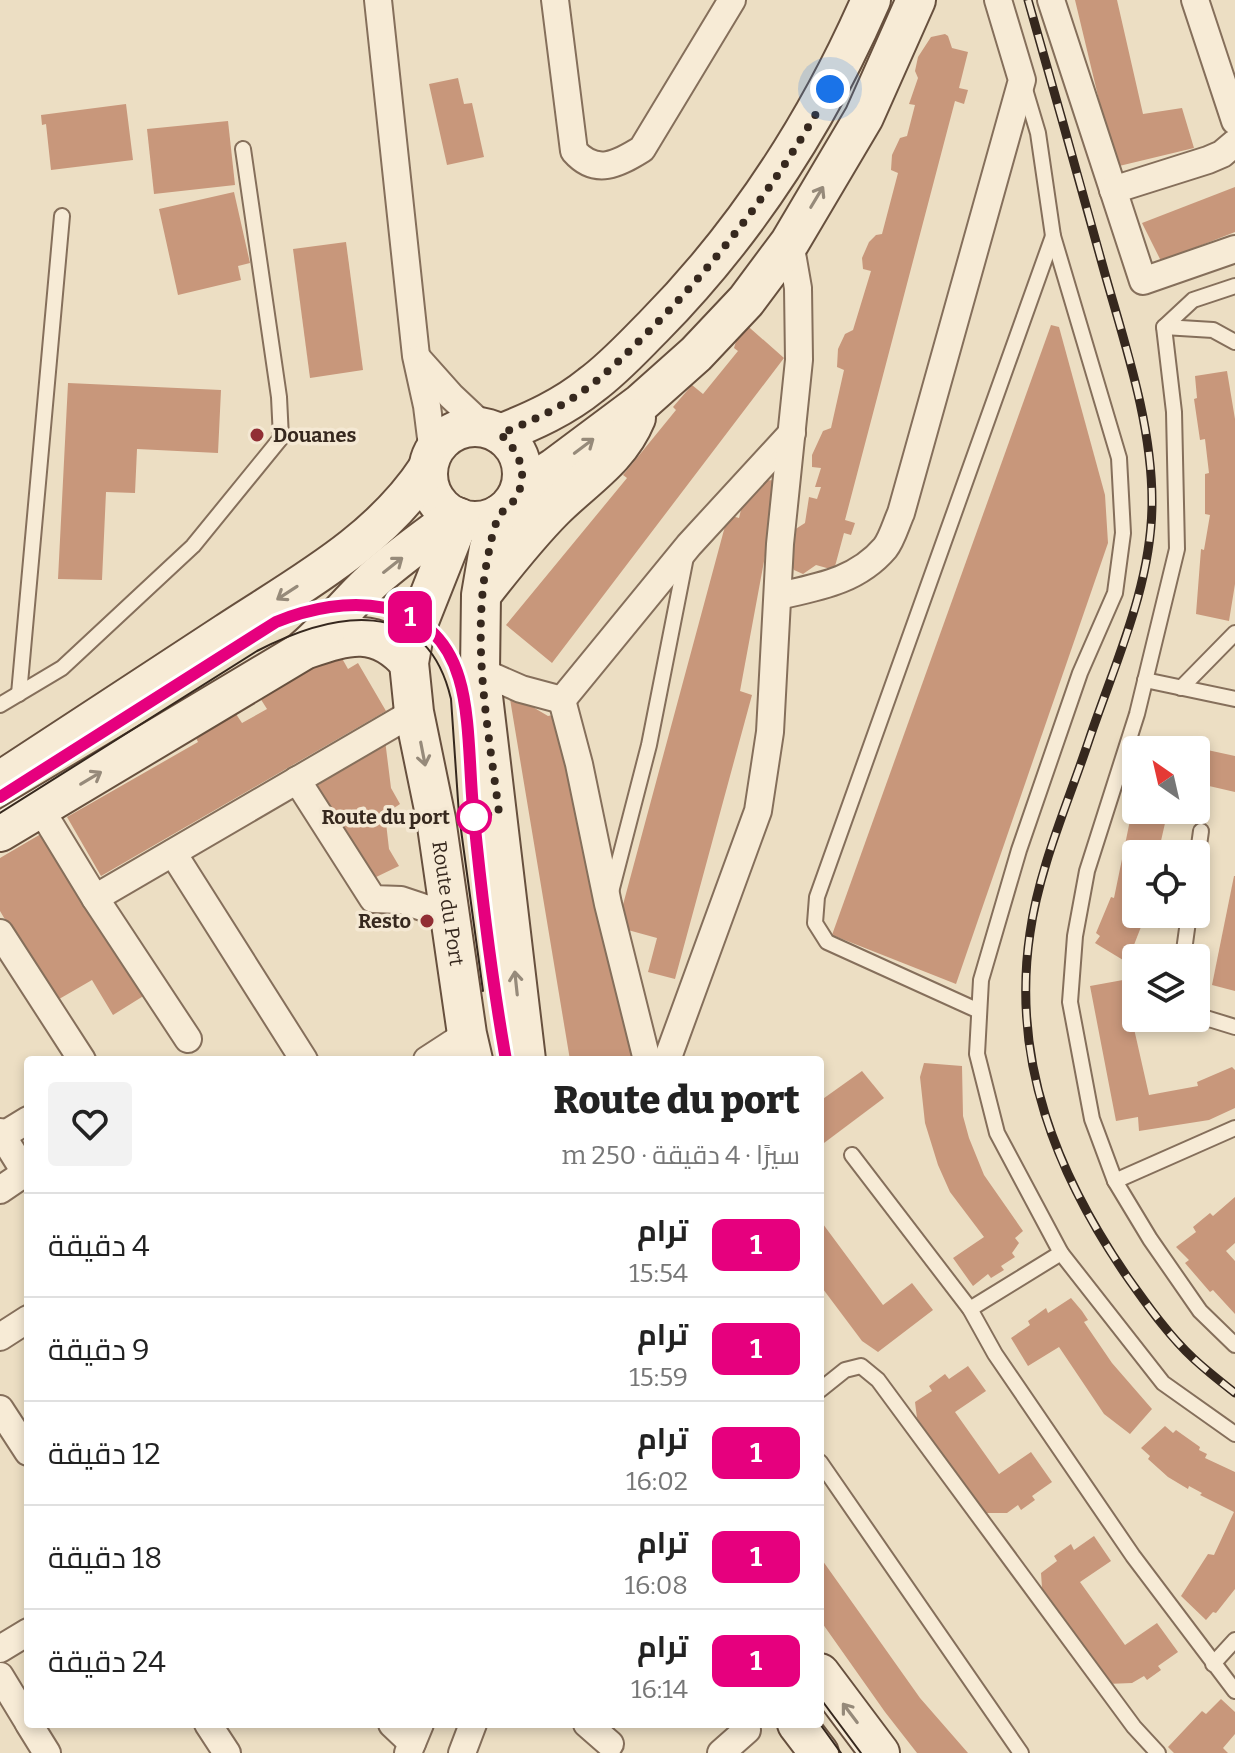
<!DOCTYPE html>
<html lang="ar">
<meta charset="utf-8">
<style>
body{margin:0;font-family:Bitter,Cairo,serif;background:#f2f2f2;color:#222;direction:rtl;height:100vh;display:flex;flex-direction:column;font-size:30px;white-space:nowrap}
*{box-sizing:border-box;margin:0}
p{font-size:26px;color:#767676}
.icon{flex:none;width:44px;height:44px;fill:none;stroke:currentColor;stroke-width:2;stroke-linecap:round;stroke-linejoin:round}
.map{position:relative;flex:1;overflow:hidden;direction:ltr}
.drawer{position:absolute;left:24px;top:1056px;width:800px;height:672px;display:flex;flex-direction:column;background:#fff;border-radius:8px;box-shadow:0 4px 12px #0003;direction:rtl}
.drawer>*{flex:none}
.badge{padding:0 16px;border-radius:12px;font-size:28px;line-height:52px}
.needle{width:52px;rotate:326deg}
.fabs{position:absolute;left:1122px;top:736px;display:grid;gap:16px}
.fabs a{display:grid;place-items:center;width:88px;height:88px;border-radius:8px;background:#fff;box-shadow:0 4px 12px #0003;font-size:40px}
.you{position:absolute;width:40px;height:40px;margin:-20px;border:6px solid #fff;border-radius:50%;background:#1a73e8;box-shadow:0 0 0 12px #1a73e833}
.map>.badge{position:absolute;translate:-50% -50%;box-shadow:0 0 0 4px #fff}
.round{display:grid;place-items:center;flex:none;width:84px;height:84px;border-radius:8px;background:#f2f2f2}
.headline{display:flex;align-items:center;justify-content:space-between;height:136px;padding:0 24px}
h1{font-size:38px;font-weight:800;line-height:60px}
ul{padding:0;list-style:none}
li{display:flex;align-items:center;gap:24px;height:104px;padding:0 24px;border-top:2px solid #e0e0e0}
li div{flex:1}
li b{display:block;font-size:30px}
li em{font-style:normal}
li .badge{min-width:88px;font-weight:700;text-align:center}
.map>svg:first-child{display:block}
.building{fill:#c8977b}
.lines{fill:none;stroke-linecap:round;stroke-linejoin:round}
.lane-casing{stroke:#856f5b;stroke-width:18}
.street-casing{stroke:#856f5b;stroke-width:30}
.secondary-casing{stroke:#67503e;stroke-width:42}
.lane{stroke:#f7ebd6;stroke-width:14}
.street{stroke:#f7ebd6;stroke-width:26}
.secondary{stroke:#f7ebd6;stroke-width:38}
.tram{stroke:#36281e;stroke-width:2}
.rail-casing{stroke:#36281e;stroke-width:9}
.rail{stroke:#f4e8d3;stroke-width:6;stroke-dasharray:18;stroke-linecap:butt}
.oneway{stroke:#968a7a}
.line-casing{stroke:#fff;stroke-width:18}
.line{stroke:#e6007e;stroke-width:12}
.walk{stroke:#36281e;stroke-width:8;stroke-dasharray:0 14.4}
.poi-dot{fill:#912e34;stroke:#f4e8d3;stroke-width:3}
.stop-dot{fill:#fff;stroke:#e6007e;stroke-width:4}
.labels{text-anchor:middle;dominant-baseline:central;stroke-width:7;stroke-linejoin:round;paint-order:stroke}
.poi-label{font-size:20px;font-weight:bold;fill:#36281e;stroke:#f4e8d3;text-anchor:start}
.stop-label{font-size:20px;font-weight:bold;fill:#36281e;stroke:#f4e8d3;text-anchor:end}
.street-label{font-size:20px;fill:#36281e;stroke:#f4e8d3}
</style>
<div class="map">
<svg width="1235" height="1753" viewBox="0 0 1235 1753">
<rect width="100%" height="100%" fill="#ecdec3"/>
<!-- building -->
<g class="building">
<polygon points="1075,0 1117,0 1143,114 1182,108 1194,148 1115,167"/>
<polygon points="945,34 948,36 952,48 968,52 959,88 968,90 964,104 955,101 845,520 855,523 851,535 844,533 834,570 816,565 803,574 794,570 791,563 794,530 805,523 809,497 817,499 821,487 815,487 821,468 812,467 812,455 823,431 831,428 844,370 837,367 838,349 845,334 853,330 871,271 863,269 862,258 869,242 876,235 882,234 898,173 891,170 892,155 900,138 907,136 915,105 909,104 918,78 915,71 918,57 931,37"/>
<polygon points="458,78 464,104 472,103 484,157 447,165 429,84"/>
<polygon points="126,104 133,160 51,170 46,124 42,125 41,115"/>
<polygon points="228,121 235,185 154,194 147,129"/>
<polygon points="1235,187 1235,232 1161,261 1142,223"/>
<polygon points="234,192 250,263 238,266 241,280 178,295 159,209"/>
<polygon points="346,242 363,370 310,378 293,249"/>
<polygon points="742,321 784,358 552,663 506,625 627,478 623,475 676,410 673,407 692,385 703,394 738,351 734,348"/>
<polygon points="1051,325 1059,327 1105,495 1108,543 956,984 832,935"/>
<polygon points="1227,371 1235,419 1235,584 1229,621 1196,614 1201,549 1204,550 1210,515 1205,514 1205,474 1209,473 1205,439 1200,440 1194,399 1197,398 1195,376"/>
<polygon points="68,383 221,390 218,453 137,449 135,493 106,492 102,580 58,579"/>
<polygon points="779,480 740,691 752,695 675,979 648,972 657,938 617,927 728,515 739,518 748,481"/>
<polygon points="339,653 348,669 358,663 386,711 101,876 67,817 198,742 194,734 234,711 242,723 267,709 260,698"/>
<polygon points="509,693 548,716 562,713 641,1060 570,1060"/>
<polygon points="385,740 391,788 400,804 385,814 389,849 399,866 372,879 314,788"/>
<polygon points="1166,741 1235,756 1235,792 1196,783 1196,750 1165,750"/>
<polygon points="1135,796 1136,810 1168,810 1158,854 1136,854 1136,914 1146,914 1132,950 1128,949 1123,960 1095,943 1100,936 1096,933 1111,897 1114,898"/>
<polygon points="46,831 145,995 113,1015 92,980 54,1002 0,911 0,858"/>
<polygon points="1234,876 1235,876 1235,991 1212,985"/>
<polygon points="1123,980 1149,1095 1198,1086 1197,1082 1232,1067 1235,1070 1235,1108 1209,1120 1139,1131 1138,1117 1116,1121 1090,986"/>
<polygon points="924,1063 962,1066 963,1116 969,1138 984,1175 1023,1231 1015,1238 1019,1243 1012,1253 1015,1257 1001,1266 1004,1270 991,1278 988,1274 973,1286 953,1258 984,1237 950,1192 938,1165 925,1123 920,1077"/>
<polygon points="862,1071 884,1098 820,1146 820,1101"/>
<polygon points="1235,1197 1235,1243 1226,1251 1235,1261 1235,1314 1213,1290 1210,1292 1185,1263 1189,1260 1176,1247 1196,1232 1193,1227 1210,1213 1213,1216"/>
<polygon points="820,1220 883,1305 912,1283 933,1310 878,1352 862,1341 820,1285"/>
<polygon points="1071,1298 1082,1311 1088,1320 1084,1322 1112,1363 1152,1409 1130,1434 1104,1414 1059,1347 1028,1366 1011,1338 1030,1325 1028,1321 1046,1308 1048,1313"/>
<polygon points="968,1366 986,1391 955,1412 999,1474 1031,1452 1052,1482 1032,1496 1035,1500 1021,1510 1018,1505 1007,1513 982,1513 917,1418 915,1402 932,1391 929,1386 945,1374 949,1379"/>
<polygon points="1165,1426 1173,1433 1176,1430 1200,1447 1199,1450 1207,1454 1205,1458 1235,1472 1235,1589 1216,1613 1213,1612 1206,1620 1181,1596 1208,1554 1214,1555 1234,1512 1200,1495 1202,1493 1189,1486 1188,1489 1168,1477 1148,1459 1150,1456 1141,1448"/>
<polygon points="1094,1536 1111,1561 1080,1582 1125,1645 1157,1623 1178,1652 1158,1666 1161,1670 1147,1680 1144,1676 1132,1683 1107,1684 1042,1588 1041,1573 1057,1561 1054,1556 1071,1544 1074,1550"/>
<polygon points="820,1557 920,1698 968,1753 917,1753 885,1712 820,1620"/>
<polygon points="1221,1699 1235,1712 1235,1734 1223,1748 1228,1753 1174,1753 1168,1747 1202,1711 1206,1714"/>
</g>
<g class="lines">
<defs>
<g id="lane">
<polyline points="1024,86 1038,133 1053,236 1119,458 1123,533 1115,593 1080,673 1019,850 981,980 977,1054 997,1133 1061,1253 1163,1383 1235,1434"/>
<polyline points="1235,286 1193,300 1164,327 1174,412 1177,549 1137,714 1087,871 1075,936 1070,1002 1092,1119 1115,1181 1150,1239 1200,1311 1235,1345"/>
<polyline points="1164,327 1213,330 1235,342"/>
<polyline points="1145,680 1235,699"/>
<polyline points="1181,688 1235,633"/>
<polyline points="19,694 62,216"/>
<polyline points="0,705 62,668 193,546 281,438 279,397 243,149"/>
<polyline points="1196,867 1201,831"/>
<polyline points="611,892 649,745 686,557"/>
<polyline points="1183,958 1189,914"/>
<polyline points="979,1011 827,942 815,923 817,897 1053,236"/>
<polyline points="1196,1015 1235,1027"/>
<polyline points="852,1155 970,1309 995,1354 1133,1556 1235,1691"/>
<polyline points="1115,1181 1235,1128"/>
<polyline points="970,1309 1061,1253"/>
<polyline points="820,1390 845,1370 861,1366 878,1380 1134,1727 1158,1753"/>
<polyline points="820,1462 1021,1753"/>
<polyline points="1213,1664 1235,1640"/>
</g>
<g id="street">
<polyline points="378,0 416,356 427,406 433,454"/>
<path d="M555 0 574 151C596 176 618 164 642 149L732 0"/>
<polyline points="1051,0 1143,281 1235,249"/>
<polyline points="1195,0 1235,121"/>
<polyline points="1113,190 1208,160 1222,154 1235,143"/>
<polyline points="418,359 451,396 485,428"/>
<path d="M778 596C818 587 857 581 885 548 892 539 896 524 901 513L1022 80 998 0"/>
<polyline points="480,671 521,689 562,700"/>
<polyline points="562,700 579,764 608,904 647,1060"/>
<polyline points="562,700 689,545 792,433"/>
<polyline points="297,780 373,899 401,900 449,916"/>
<polyline points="40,808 95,898 188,1039"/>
<polyline points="173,853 304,1060"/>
<polyline points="95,898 414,712"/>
<polyline points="0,933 82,1060"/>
<polyline points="427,1060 467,1034"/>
<polyline points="667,1060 758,811 770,732 780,544 799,360 798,288 790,242"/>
<polyline points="0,1132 28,1177"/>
<polyline points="2,1136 28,1120"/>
<polyline points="0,1190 25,1173"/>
<polyline points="0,1337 28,1319"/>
<polyline points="0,1409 28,1452"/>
<polyline points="0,1649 28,1632"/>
<polyline points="0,1676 28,1722"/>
<polyline points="29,1724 47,1753"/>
<polyline points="208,1724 227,1753"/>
<polyline points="392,1724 412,1743"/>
<polyline points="587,1724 610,1744"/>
<polyline points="408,1753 420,1724"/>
<polyline points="462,1753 473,1724"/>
<polyline points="721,1753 747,1730"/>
</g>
<g id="secondary">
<circle cx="475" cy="474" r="47"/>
<path d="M500 434C533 421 564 407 591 385 614 368 633 347 653 327 746 233 818 121 871 0"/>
<polyline points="520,490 554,468 641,403 696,354 746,301 790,242 864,117 916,0"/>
<polyline points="500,514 489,548 481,595 480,671 526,1060"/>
<path id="s1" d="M460 518 414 634 409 663 414 712 436 819 467 1034 473 1060"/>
<path d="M485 590C507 562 529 534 554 509 584 479 619 459 636 418"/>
<path d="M307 649C348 635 377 626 409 663"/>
<path d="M0 781C75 732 150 682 226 633 299 585 379 543 428 468"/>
<path d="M0 832 301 652C327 631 347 604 371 582 397 558 427 538 455 516"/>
<polyline points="820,1673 880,1753"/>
<polyline points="797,1724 819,1753"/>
</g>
</defs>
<!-- lane casing -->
<use href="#lane" class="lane-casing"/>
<!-- street casing -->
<use href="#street" class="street-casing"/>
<!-- secondary casing -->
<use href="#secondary" class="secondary-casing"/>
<!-- lane -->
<use href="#lane" class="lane"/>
<!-- street -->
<use href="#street" class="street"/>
<!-- secondary -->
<use href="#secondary" class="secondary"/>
<!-- tram -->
<g class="tram">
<path d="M0 797 276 622C331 599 404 591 443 646 472 685 468 769 474 818 483 899 492 980 506 1060"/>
<path d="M0 813 257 651C333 612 426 593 451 699L459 815 483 991"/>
<polyline points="820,1698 861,1753"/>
<polyline points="820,1724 841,1753"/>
</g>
<defs>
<path id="rail" d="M1028 0C1054 91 1080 183 1105 274 1126 348 1152 425 1152 502 1152 585 1115 663 1089 740 1068 803 1039 868 1030 933 1011 1061 1057 1175 1128 1278 1148 1306 1169 1336 1194 1359 1207 1371 1221 1382 1235 1393"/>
</defs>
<!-- rail casing -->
<use href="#rail" class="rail-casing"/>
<!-- rail -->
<use href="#rail" class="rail"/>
</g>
<!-- one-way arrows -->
<defs><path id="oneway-shaft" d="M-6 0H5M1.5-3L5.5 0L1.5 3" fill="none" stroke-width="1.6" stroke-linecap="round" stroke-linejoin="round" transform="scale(2)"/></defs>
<g class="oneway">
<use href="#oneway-shaft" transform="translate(817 197) rotate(-59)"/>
<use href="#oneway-shaft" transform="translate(584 446) rotate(-37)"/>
<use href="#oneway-shaft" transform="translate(393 565) rotate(-38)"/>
<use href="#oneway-shaft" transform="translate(287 593) rotate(147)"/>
<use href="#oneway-shaft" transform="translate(423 754) rotate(79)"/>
<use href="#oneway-shaft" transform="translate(91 778) rotate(-31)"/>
<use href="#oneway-shaft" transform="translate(516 983) rotate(-96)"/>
<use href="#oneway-shaft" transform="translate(850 1713) rotate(-127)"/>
</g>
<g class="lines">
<defs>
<path id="line" d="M0 797 276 622C344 594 434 593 459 678 471 717 469 776 474 818 482 899 492 980 506 1060"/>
</defs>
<!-- line casing -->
<use href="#line" class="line-casing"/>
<!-- line -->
<use href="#line" class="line"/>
<!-- walk -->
<path class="walk" d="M474 817 499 813C488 726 470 639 489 551 491 541 494 526 499 516 502 511 508 508 512 503 531 479 521 452 500 434 532 421 563 407 591 385 612 369 630 350 649 331 719 261 782 177 830 89"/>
</g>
<!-- markers -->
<g class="poi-dot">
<circle cx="257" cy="435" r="8"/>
<circle cx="427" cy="921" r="8"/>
</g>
<circle class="stop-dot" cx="474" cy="817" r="16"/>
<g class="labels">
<!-- poi labels -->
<g class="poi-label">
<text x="273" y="435">Douanes</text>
<text x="411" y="921" text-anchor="end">Resto</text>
</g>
<!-- stop labels -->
<g class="stop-label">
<text x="450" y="817">Route du port</text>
</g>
<!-- street labels -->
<g class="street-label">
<text stroke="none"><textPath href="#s1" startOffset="398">Route du Port</textPath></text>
</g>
</g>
</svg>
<div class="fabs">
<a><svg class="needle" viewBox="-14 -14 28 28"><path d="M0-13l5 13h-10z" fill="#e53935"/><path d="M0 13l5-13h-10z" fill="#767676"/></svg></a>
<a><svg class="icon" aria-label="locate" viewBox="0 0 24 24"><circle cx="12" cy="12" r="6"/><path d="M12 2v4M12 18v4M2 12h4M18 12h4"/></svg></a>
<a><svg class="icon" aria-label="layers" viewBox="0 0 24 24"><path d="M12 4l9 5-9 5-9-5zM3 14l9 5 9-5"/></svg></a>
</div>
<div class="you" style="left:830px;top:89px"></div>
<b class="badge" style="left:410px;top:617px;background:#e6007e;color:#fff">1</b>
<section class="drawer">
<div class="headline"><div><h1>Route du port</h1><p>سيرًا · 4 دقيقة · 250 m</p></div><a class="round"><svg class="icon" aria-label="heart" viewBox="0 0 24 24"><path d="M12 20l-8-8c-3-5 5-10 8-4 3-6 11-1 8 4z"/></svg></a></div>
<ul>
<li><span class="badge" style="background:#e6007e;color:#fff">1</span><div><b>ترام</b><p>15:54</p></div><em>4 دقيقة</em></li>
<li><span class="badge" style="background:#e6007e;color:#fff">1</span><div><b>ترام</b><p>15:59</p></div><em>9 دقيقة</em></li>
<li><span class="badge" style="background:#e6007e;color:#fff">1</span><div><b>ترام</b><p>16:02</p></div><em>12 دقيقة</em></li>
<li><span class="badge" style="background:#e6007e;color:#fff">1</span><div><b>ترام</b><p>16:08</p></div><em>18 دقيقة</em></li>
<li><span class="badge" style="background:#e6007e;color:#fff">1</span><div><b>ترام</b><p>16:14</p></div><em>24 دقيقة</em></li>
</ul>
</section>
</div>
